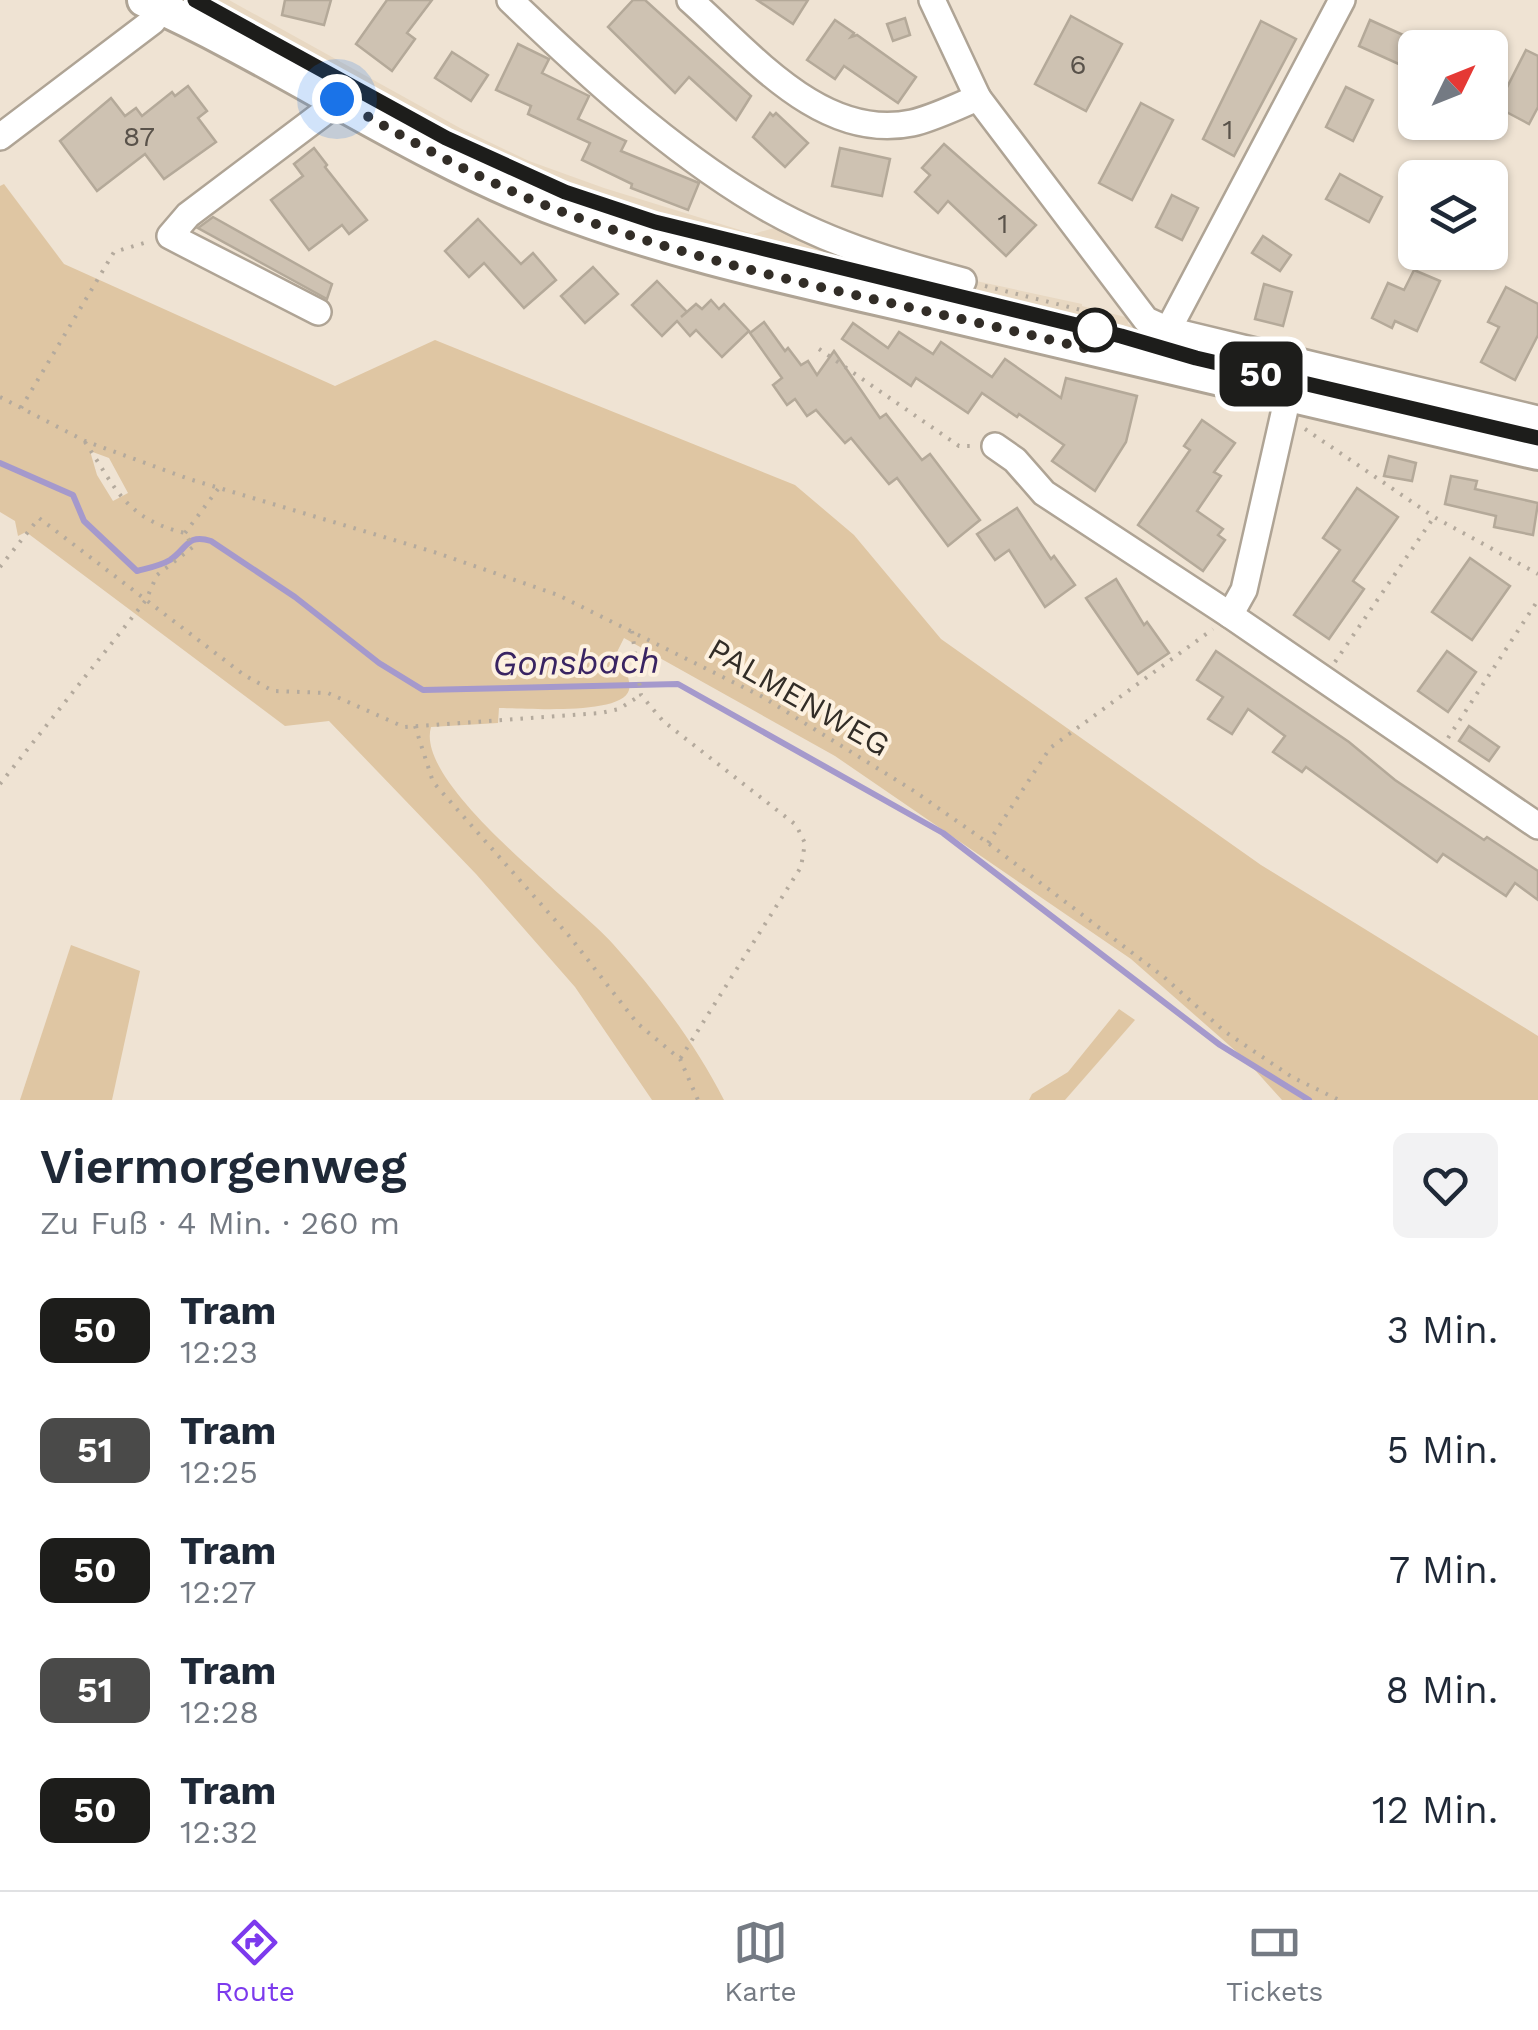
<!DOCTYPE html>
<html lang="de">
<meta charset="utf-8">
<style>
body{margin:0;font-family:"Work Sans",sans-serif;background:#f2f2f3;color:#1f2937;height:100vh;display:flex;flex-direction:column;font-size:38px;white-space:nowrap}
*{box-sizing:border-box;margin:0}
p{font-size:32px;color:#747a83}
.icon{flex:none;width:55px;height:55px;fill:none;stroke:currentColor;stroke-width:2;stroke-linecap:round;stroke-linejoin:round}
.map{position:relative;height:1100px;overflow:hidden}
.drawer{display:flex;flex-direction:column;background:#fff;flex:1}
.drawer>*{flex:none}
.badge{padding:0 20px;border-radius:15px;font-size:35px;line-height:65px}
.needle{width:65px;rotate:47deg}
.tools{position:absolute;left:1398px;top:30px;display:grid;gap:20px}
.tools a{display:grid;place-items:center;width:110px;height:110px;border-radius:15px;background:#fff;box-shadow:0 2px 8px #0004;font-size:50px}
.you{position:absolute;width:50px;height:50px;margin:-25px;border:8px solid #fff;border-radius:50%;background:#1a73e8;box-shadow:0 0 0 15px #1a73e833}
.map>.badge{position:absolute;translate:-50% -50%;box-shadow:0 0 0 5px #fff}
.round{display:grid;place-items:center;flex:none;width:105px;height:105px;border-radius:15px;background:#f2f2f3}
.summary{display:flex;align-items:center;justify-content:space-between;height:170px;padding:0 40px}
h1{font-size:48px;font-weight:600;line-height:75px}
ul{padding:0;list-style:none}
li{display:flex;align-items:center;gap:30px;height:120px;padding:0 40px}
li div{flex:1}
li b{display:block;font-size:38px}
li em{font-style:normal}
li .badge{min-width:110px;font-weight:700;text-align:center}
.menu{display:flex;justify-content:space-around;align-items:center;height:140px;border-top:2px solid #e0e1e3;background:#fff;font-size:28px;color:#747a83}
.menu a{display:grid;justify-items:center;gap:5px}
.menu .on{color:#7c3aed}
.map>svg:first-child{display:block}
.built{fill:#e8d8c2}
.green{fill:#dfc6a3;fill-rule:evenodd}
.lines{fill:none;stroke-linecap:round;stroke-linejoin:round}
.stream{stroke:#a599cc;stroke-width:6}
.building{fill:#cec2b2;stroke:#b4a999;stroke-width:2.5}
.minor-casing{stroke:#afa495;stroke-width:30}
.major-casing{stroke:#afa495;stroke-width:38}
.path{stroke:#b4aa9d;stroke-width:4;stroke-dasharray:2.5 8;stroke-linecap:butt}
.minor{stroke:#fff;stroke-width:25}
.major{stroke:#fff;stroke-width:32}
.tram{stroke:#645d55;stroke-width:2.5}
.line-casing{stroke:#fff;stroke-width:22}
.line{stroke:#1d1d1b;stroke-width:15}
.walk{stroke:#322d27;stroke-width:10;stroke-dasharray:0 18}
.stop-dot{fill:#fff;stroke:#1d1d1b;stroke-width:5}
.labels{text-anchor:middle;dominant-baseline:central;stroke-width:8;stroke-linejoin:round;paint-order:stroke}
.number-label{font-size:28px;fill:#59524a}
.street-label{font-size:32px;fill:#322d27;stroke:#fdf1e0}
.water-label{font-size:35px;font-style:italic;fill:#392462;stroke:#fdf1e0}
</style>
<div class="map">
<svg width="1538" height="1100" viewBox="0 0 1538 1100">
<rect width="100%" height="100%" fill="#efe3d3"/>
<!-- built -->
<g class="built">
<polygon points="180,0 229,0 460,128 529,161 604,188 753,234 774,228 967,279 1082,304 1082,306 1129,318 1128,324 1143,329 1145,345 747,252 594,208 466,155"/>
<polygon points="1185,341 1538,423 1538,444 1181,357"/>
</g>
<!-- green -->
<g class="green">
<path d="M4 184 64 264 335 386 435 340 795 485 854 535 941 639 1261 865 1538 1036V1100H1282L1246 1060 1131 959 835 756 624 638 617 652C621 662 632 679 629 690 622 716 523 708 499 708L498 723 431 727C414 785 576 902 613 944 656 992 695 1043 724 1100H652L575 987 476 874 329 721 285 726 26 532 18 536 15 521 0 512V186ZM90 451 109 458 128 493 113 501 97 475Z"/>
<polygon points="71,945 140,971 112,1100 20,1100"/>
<polygon points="1119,1009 1135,1020 1065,1100 1029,1100 1032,1094 1068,1072"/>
</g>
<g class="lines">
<!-- stream -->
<path class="stream" d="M0 463 73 495 84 521 137 571C148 568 160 566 170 560 187 549 187 533 211 541L295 597 379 663 423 690 678 684 943 833 1220 1045 1309 1100"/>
</g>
<!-- building -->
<g class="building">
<polygon points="285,0 331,0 324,25 282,15"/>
<polygon points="387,0 432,0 407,33 415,39 392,71 356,44"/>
<polygon points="633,0 645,0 751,96 736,120 689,77 675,93 608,27"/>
<polygon points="757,0 808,0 793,24"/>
<polygon points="1071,16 1122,44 1086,111 1035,84"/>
<polygon points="905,18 910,35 893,41 887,24"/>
<polygon points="835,20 854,33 851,37 857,35 916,77 898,103 844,66 835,79 807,60"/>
<polygon points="1370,20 1412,39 1401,65 1359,46"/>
<polygon points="1261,21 1296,39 1234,156 1203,139"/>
<polygon points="518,44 549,59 542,73 589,96 578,119 626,141 621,151 699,183 688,210 631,188 632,184 582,160 590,143 528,114 531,106 496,90"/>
<polygon points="1526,50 1538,56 1538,107 1529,124 1497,107"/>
<polygon points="452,52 488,75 471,101 435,78"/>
<polygon points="188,86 207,111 198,118 216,142 164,179 145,154 97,191 60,141 111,98 125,116 136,108 142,116 172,92 175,96"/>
<polygon points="1346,87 1373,100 1353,141 1326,127"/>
<polygon points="1141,103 1173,120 1132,200 1099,183"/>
<polygon points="770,113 773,116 776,113 808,143 785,167 753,137"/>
<polygon points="944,144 1036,225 1006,256 948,201 938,213 915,192 930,175 922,168"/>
<polygon points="314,148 327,165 325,167 367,220 349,234 342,225 309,250 271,200 303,176 294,164"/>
<polygon points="840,148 890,159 882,196 832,186"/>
<polygon points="1340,174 1382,197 1369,222 1326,199"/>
<polygon points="1172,195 1198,208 1182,240 1156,227"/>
<polygon points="213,217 332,284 327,299 198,228"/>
<polygon points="478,219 521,264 533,253 556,280 524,308 484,263 469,277 445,251"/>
<polygon points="1263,236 1291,255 1280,271 1252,253"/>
<polygon points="593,267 618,294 585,323 561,296"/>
<polygon points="1414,270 1440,281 1417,331 1395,321 1392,328 1372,318 1388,283 1404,290"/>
<polygon points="657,281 687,312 681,317 696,304 702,309 711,300 719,309 724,304 749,331 722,357 696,330 690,336 677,321 662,336 632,305"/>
<polygon points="1264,284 1292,292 1283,326 1255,319"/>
<polygon points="1506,287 1538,304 1538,335 1515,380 1481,362 1499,327 1488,322"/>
<polygon points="764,322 785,351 788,348 801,365 808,361 817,375 834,351 880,418 886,414 922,460 930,454 980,520 948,546 897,478 889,484 851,438 845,443 816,410 807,416 795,399 787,405 773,385 782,378 750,333"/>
<polygon points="853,323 888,348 899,332 933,354 941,342 992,377 1005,359 1061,398 1066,378 1137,396 1126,442 1095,491 1052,461 1064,445 1019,414 1017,417 982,393 968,413 916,378 911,386 842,339"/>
<polygon points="1202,420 1235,443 1214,472 1221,476 1197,511 1223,529 1218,535 1225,540 1203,571 1138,525 1190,450 1184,446"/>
<polygon points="1389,456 1416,463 1412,481 1384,476"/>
<polygon points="1451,476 1477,481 1475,489 1538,503 1533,535 1494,527 1496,516 1445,504"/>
<polygon points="1357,488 1398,517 1353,581 1364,589 1329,639 1294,615 1340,550 1323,538"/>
<polygon points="1017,508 1051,559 1054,556 1075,585 1045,607 1009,550 995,560 977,534"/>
<polygon points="1470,558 1510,586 1472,640 1432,612"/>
<polygon points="1116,579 1144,625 1147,622 1169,653 1138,674 1086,598"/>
<polygon points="1216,651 1349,742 1395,780 1484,840 1487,837 1538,871 1538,900 1515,883 1506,896 1443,854 1437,862 1306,767 1302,772 1273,752 1285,736 1248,709 1232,734 1208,719 1223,697 1197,680"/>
<polygon points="1447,651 1476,672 1448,712 1418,691"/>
<polygon points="1469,726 1499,747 1489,761 1459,741"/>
</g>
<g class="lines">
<defs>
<g id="minor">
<path d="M510 0C586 73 667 148 757 202 821 241 892 262 963 281"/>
<path d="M690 0C751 54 822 142 912 123 934 118 957 106 978 98"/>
<polyline points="932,0 978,98 1146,320 1168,330 1538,419"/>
<polyline points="0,137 153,21 162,8"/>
<polyline points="318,312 170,236 188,215 326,111 337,99"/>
<polyline points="1164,345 1168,330 1342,0"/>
<polyline points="995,446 1015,460 1044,493 1230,615 1538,826"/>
<polyline points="1230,615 1244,590 1288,396"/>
</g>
<path id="major" d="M144 0C282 62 407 151 548 206 677 256 814 283 949 315 1145 362 1342 407 1538 453"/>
</defs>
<!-- minor casing -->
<use href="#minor" class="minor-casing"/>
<!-- major casing -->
<use href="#major" class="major-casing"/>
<!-- path -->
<g class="path">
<polyline points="985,286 1117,319"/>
<polyline points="819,349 959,446 974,446"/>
<polyline points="0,397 85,441 189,479 434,552 558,595 761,696 914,791 988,843 1164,977 1224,1031 1292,1077 1339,1100"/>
<polyline points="21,408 114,252 151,241"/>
<polyline points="1305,429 1434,517 1538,574"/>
<polyline points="185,533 218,489"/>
<polyline points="0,567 39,518 244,675 273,691 328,693 404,727 601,713 619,709 641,695"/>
<polyline points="632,631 641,695 663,721 796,825 805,843 801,867 680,1059"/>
<polyline points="1335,662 1434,517"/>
<polyline points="415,726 433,782 570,937 637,1023 680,1059 698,1100"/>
<polyline points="1448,738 1538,600"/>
<path d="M0 784 146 600 157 575 193 547 185 533C125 519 116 488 85 442"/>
<polyline points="988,843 1050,748 1213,629"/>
</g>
<!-- minor -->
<use href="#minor" class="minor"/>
<!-- major -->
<use href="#major" class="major"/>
<!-- tram -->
<polyline class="tram" points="195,0 446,138 565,192 655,222 1121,336 1196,359 1538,438"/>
</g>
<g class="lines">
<defs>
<polyline id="line" points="195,0 446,138 565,192 655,222 1121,336 1196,358 1538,438"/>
</defs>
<!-- line casing -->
<use href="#line" class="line-casing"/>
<!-- line -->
<use href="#line" class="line"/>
<!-- walk -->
<path class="walk" d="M337 99C405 138 474 177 547 206 722 274 911 304 1092 350L1095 330"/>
</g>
<!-- markers -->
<circle class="stop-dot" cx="1095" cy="330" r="20"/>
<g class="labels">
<!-- number labels -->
<g class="number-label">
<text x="1078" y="64">6</text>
<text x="1228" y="129">1</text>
<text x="139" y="136">87</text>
<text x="1003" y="223">1</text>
</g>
<!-- street labels -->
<g class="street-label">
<text transform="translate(799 697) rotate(30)">PALMENWEG</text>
</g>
<!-- water labels -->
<g class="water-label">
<text transform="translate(576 662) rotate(-1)">Gonsbach</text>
</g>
</g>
</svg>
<div class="tools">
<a><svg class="needle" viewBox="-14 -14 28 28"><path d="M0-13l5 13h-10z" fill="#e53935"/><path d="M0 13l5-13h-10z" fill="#747a83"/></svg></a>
<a><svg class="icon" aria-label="layers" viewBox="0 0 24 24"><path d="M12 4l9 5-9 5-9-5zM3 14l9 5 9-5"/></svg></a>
</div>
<div class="you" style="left:337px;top:99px"></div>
<b class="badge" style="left:1261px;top:374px;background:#1d1d1b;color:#fff">50</b>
</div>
<section class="drawer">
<div class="summary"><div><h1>Viermorgenweg</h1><p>Zu Fuß · 4 Min. · 260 m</p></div><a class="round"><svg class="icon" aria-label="heart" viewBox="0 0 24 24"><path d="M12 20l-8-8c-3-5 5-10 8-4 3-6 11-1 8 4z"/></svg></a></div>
<ul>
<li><span class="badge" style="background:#1d1d1b;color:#fff">50</span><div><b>Tram</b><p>12:23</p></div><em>3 Min.</em></li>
<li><span class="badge" style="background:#4a4a49;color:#fff">51</span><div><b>Tram</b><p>12:25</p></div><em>5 Min.</em></li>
<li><span class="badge" style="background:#1d1d1b;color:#fff">50</span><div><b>Tram</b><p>12:27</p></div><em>7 Min.</em></li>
<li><span class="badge" style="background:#4a4a49;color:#fff">51</span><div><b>Tram</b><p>12:28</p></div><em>8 Min.</em></li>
<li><span class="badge" style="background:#1d1d1b;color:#fff">50</span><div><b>Tram</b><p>12:32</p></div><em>12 Min.</em></li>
</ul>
</section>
<nav class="menu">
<a class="on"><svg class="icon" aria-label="directions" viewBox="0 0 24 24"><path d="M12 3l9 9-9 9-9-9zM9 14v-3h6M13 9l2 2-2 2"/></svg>Route</a>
<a><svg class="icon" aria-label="map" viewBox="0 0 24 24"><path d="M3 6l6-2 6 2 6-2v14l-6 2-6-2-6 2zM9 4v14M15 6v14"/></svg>Karte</a>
<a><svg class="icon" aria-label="tickets" viewBox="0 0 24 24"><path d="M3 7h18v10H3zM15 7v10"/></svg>Tickets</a>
</nav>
